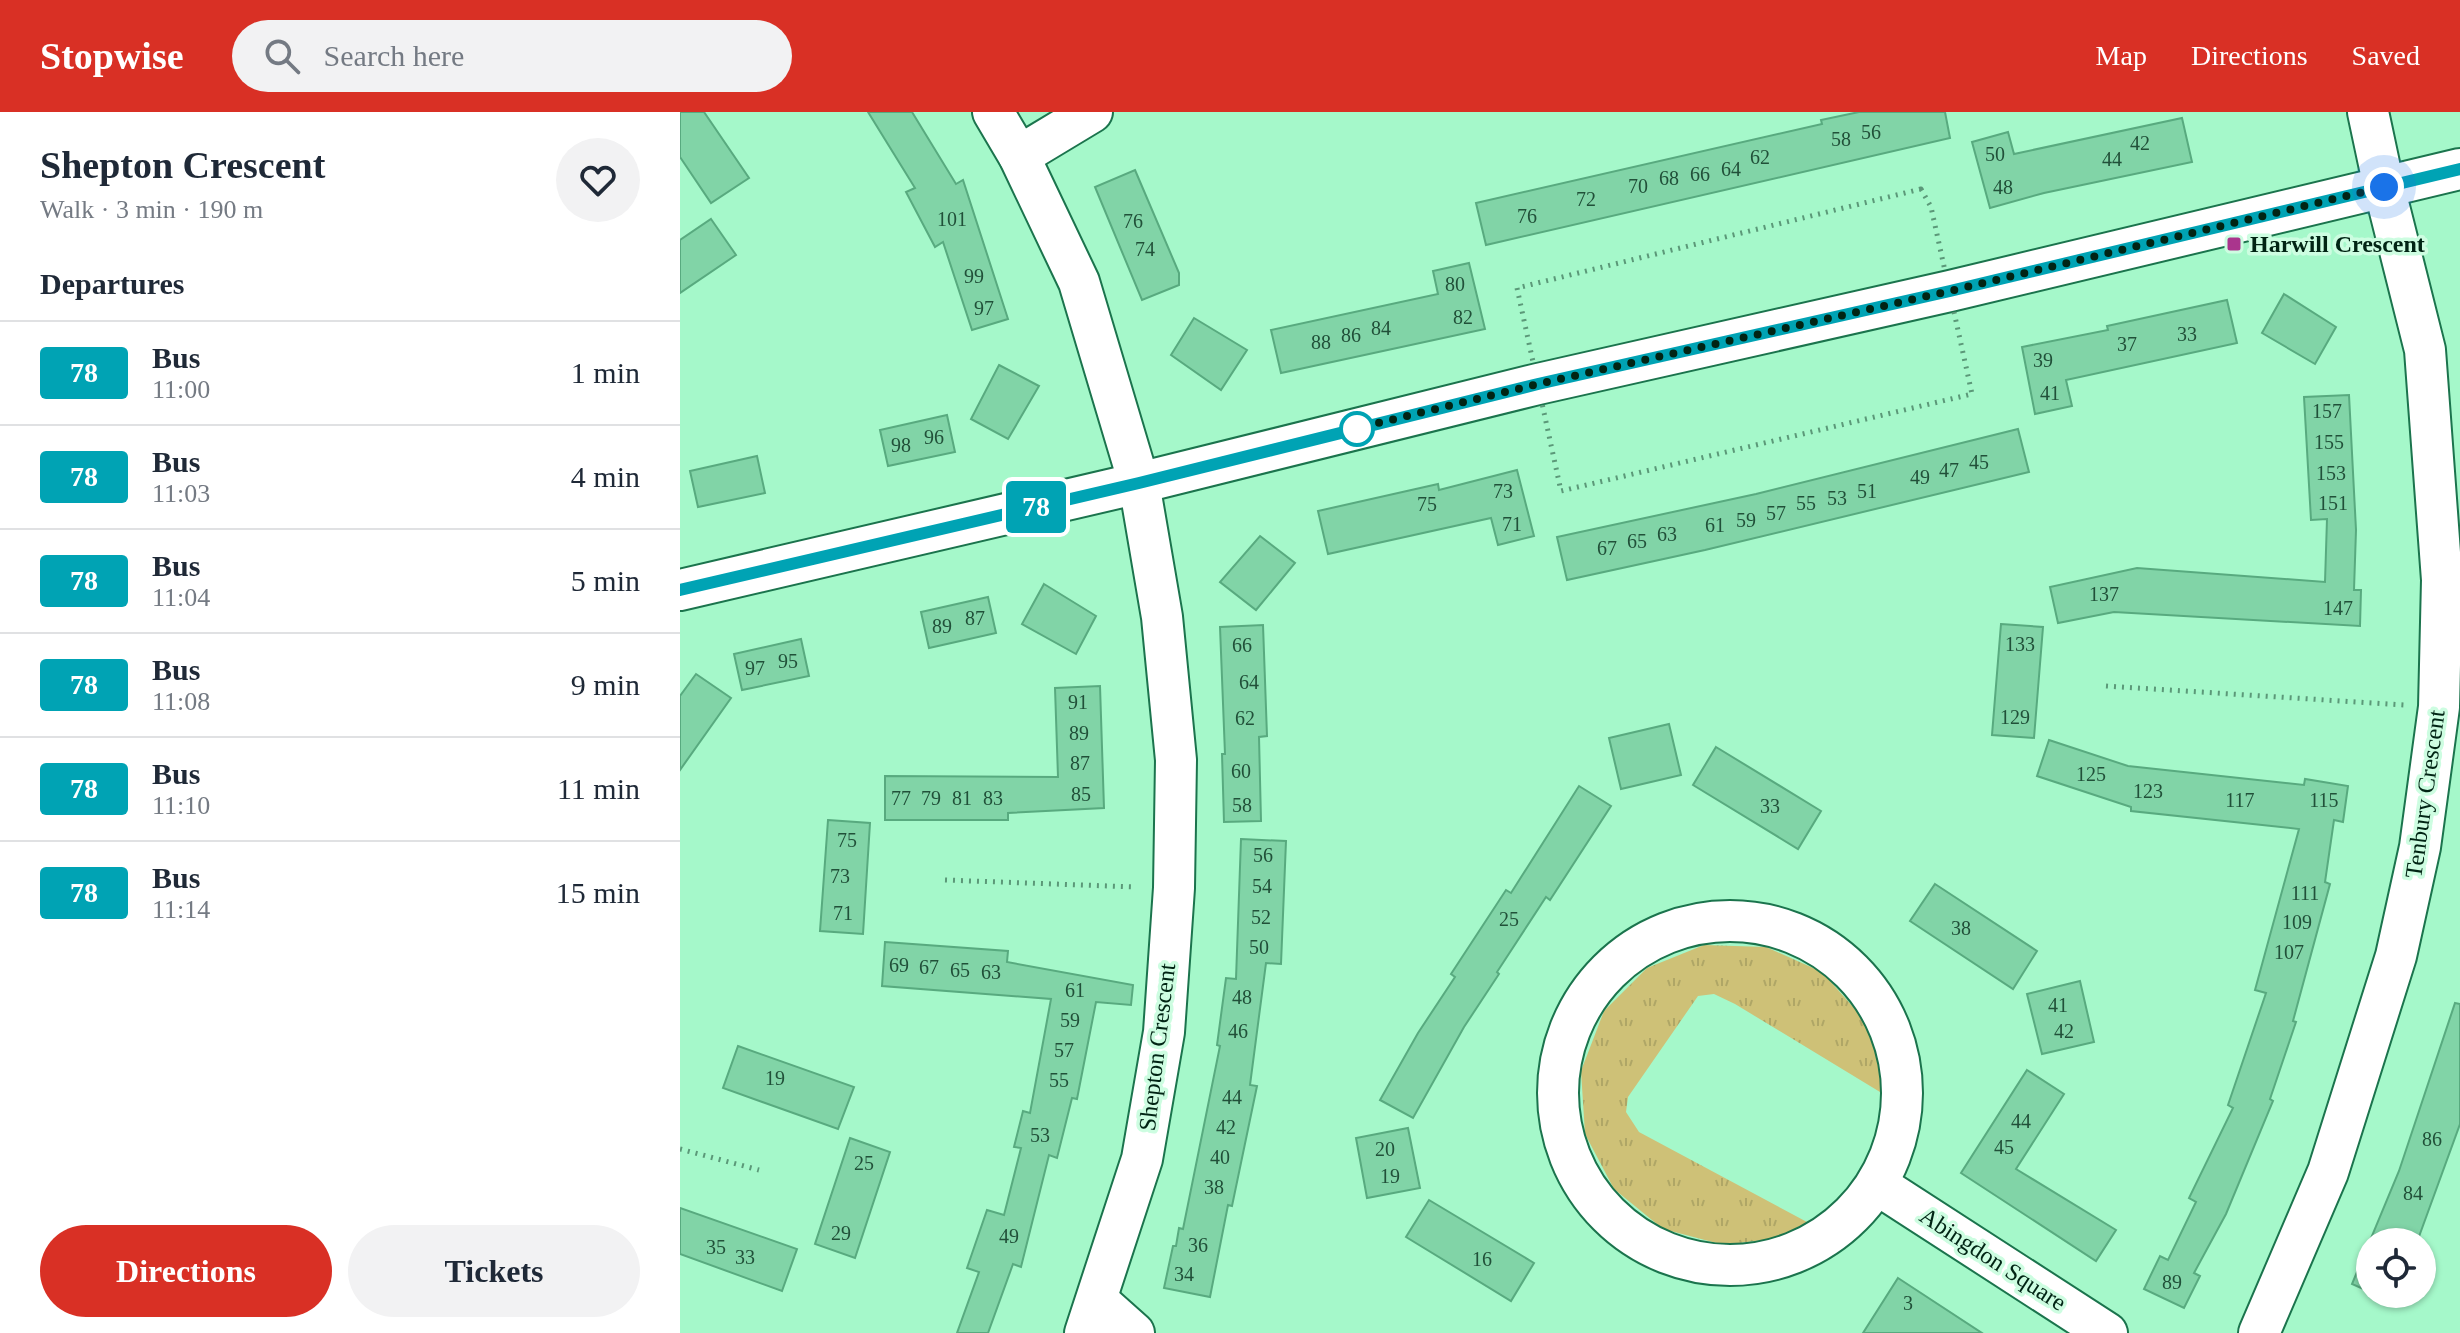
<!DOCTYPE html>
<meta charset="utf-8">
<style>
body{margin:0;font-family:"Times New Roman",serif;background:#f2f2f3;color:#1f2937;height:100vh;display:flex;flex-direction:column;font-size:30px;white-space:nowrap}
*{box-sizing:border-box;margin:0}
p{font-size:26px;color:#747a83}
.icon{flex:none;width:44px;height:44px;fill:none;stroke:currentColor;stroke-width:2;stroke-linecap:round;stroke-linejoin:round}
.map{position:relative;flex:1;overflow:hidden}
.drawer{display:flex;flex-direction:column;background:#fff;width:680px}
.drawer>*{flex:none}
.badge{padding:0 16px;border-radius:6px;font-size:28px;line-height:52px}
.tools{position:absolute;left:1676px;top:1116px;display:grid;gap:16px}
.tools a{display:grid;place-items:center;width:80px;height:80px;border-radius:50%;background:#fff;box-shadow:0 2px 6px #0004;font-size:40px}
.you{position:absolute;width:40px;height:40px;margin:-20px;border:6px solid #fff;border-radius:50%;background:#1a73e8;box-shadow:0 0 0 12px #1a73e833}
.map>.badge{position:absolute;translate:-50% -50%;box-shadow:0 0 0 4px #fff}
h2{padding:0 40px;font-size:30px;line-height:72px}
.round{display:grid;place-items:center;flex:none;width:84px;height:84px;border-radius:42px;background:#f2f2f3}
.head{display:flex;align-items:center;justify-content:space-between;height:136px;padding:0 40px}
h1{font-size:38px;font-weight:600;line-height:60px}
.action{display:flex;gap:16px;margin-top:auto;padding:16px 40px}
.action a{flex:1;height:92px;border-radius:48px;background:#d93025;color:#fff;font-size:32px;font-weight:600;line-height:92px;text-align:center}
.action a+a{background:#f2f2f3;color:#1f2937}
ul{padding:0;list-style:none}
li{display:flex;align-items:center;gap:24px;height:104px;padding:0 40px;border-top:2px solid #e0e1e3}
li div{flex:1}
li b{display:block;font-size:30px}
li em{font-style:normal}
li .badge{min-width:88px;font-weight:700;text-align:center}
header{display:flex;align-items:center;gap:48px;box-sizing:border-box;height:112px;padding:0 40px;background:#d93025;color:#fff}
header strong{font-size:38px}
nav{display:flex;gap:44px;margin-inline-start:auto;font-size:28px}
.search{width:560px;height:72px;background:#f2f2f3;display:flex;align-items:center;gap:20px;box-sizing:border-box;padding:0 28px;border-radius:44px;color:#747a83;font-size:30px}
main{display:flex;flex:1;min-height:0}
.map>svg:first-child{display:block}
.grass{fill:url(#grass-tufts)}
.building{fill:#81d4a7;stroke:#58aa7f;stroke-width:2}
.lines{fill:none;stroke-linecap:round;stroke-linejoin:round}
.street-casing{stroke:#1b744d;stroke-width:44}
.path{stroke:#5b9878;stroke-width:5;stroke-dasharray:2 6;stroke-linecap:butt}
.street{stroke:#fff;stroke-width:40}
.line-casing{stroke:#fff;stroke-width:18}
.line{stroke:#00a3b4;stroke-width:12}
.walk{stroke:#012414;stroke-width:8;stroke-dasharray:0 14.4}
.poi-dot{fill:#aa358d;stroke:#cdfde1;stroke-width:3}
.stop-dot{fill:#fff;stroke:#00a3b4;stroke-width:4}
.labels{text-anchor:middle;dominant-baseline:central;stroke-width:7;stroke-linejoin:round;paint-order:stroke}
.number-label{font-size:20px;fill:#215039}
.poi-label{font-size:24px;font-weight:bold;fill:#012414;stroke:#cdfde1;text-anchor:start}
.street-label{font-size:24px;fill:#012414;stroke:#cdfde1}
</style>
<header>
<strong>Stopwise</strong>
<div class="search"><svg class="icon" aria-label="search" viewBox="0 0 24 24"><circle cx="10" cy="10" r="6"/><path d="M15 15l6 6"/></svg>Search here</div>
<nav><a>Map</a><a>Directions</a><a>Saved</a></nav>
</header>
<main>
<section class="drawer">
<div class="head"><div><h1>Shepton Crescent</h1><p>Walk · 3 min · 190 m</p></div><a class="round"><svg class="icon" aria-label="heart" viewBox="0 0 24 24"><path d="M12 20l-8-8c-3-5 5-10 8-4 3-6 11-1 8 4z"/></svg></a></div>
<h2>Departures</h2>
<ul>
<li><span class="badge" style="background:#00a3b4;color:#fff">78</span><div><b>Bus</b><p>11:00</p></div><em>1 min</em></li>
<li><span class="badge" style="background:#00a3b4;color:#fff">78</span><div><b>Bus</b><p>11:03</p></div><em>4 min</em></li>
<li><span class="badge" style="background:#00a3b4;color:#fff">78</span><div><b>Bus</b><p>11:04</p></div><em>5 min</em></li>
<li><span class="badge" style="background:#00a3b4;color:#fff">78</span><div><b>Bus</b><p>11:08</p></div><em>9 min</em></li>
<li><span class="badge" style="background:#00a3b4;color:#fff">78</span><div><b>Bus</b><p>11:10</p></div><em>11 min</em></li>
<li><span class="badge" style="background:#00a3b4;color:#fff">78</span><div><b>Bus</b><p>11:14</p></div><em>15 min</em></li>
</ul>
<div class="action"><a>Directions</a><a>Tickets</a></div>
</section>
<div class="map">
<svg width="1780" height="1221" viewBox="0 0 1780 1221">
<defs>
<pattern id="grass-tufts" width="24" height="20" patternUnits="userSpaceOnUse" patternTransform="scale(2)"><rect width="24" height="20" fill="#cec177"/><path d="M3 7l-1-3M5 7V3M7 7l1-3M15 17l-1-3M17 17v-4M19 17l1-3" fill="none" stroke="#afa666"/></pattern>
</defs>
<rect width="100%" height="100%" fill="#a5f8ca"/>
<!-- grass -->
<polygon class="grass" points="1024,833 1086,835 1142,860 1183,906 1201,957 1200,980 1055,892 1034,882 1018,884 948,985 946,1000 959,1020 1127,1110 1098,1126 1044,1133 983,1117 934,1077 905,1022 901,959 924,899 967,856"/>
<!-- building -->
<g class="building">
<polygon points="0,0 24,0 69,66 31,91 0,45"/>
<polygon points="188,0 232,0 276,72 283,68 328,207 292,218 263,130 255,135 226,80 235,76"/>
<polygon points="1179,0 1265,0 1270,26 806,133 796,91 1142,12 1141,8"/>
<polygon points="1502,6 1512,50 1364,81 1310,96 1292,30 1328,20 1334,42"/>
<polygon points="455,58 499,161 499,173 462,188 415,75"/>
<polygon points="31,107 56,143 0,181 0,128"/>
<polygon points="789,151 805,217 601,261 591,218 758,182 753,159"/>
<polygon points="1604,182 1656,215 1635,252 1582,221"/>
<polygon points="1547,188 1557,231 1386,268 1392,294 1355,302 1342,235 1428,218 1427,214"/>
<polygon points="514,206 567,238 541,278 491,243"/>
<polygon points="319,253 359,274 328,327 291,307"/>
<polygon points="1669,283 1676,418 1674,478 1681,478 1680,514 1434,500 1378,511 1370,475 1457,456 1645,470 1647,407 1631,408 1624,285"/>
<polygon points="267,303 275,340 208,354 200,318"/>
<polygon points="1338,317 1349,360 1025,438 887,468 877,425 1076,382"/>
<polygon points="77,344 85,381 18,395 10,359"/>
<polygon points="837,358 854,424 818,433 811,406 648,442 638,399 758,372 759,378"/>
<polygon points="580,424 615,451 576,498 540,470"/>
<polygon points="364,472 416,504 396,542 342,512"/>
<polygon points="308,485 316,521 249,536 241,500"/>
<polygon points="1321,512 1363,515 1354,626 1312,623"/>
<polygon points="583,513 587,624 579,625 581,709 544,710 542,642 545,642 540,515"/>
<polygon points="121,527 129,564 62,578 54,542"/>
<polygon points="16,562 51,586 0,658 0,584"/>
<polygon points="420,574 424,696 328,701 328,708 205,708 205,664 378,665 375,576"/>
<polygon points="989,612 1001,663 941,677 929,626"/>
<polygon points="1369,628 1448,654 1624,673 1625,667 1668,674 1663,710 1654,708 1645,770 1650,772 1613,909 1616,910 1590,987 1593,989 1546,1102 1514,1161 1520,1164 1504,1196 1464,1177 1480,1144 1488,1148 1516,1090 1509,1086 1553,996 1548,993 1586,881 1575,878 1619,717 1451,699 1451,695 1357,664"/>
<polygon points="1036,635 1141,699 1118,737 1013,673"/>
<polygon points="899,674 931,694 870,788 866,785 817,860 819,862 784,915 733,1006 700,988 738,921 775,865 771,862 826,778 831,781"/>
<polygon points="148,708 190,711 183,822 140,819"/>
<polygon points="561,727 606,729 601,852 586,851 570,973 577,974 552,1094 548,1093 530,1185 484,1176 493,1134 496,1134 499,1116 503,1117 540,934 537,933 546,866 556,867"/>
<polygon points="1255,772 1357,839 1333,877 1230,809"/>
<polygon points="205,830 328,839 327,850 453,873 451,893 416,890 397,987 392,986 377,1046 369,1043 341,1155 333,1152 308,1221 277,1221 299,1160 287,1156 307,1098 324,1103 341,1036 334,1035 343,999 350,1001 371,887 202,874"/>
<polygon points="1400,869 1414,930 1362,942 1347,882"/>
<polygon points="1775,891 1780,892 1780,1012 1737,1130 1690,1130 1690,1180 1672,1172 1719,1059"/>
<polygon points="58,934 174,975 158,1017 43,976"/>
<polygon points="1347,958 1384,982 1336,1057 1436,1118 1416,1149 1281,1061"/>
<polygon points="728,1016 740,1076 687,1086 676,1026"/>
<polygon points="170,1026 210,1040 175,1146 135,1132"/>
<polygon points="749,1088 854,1151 831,1189 726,1125"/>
<polygon points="0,1096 117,1137 102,1179 0,1142"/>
<polygon points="1218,1166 1302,1221 1183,1221"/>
</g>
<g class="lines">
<defs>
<g id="street">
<polyline points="313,0 339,44 399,170 459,371 482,505 496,648 494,776 484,920 462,1047 405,1221"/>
<polyline points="339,44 412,0"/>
<polyline points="0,478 459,371 858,272 1270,179 1780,57"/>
<circle cx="1050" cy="981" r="172"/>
<polyline points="1198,1073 1427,1221"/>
<polyline points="417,1188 454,1221"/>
<polyline points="1579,1221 1648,1060 1716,844 1740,735 1759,595 1762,468 1745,238 1704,75 1688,0"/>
</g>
</defs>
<!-- street casing -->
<use href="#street" class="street-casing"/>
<!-- path -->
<g class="path">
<polygon points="1241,77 1251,95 1292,282 881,379 837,176"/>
<polyline points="1426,574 1724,593"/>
<polyline points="265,768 456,775"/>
<polyline points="0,1037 79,1058"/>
</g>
<!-- street -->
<use href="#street" class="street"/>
</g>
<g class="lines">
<defs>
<polyline id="line" points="0,478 459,371 858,272 1270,179 1780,57"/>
</defs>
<!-- line casing -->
<use href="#line" class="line-casing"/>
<!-- line -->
<use href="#line" class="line"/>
<!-- walk -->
<polyline class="walk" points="677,317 674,317 858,272 1270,179 1704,75"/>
</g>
<!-- markers -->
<rect class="poi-dot" x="1546" y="124" width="16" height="16" rx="4"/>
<circle class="stop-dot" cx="677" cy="317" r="16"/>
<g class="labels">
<!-- number labels -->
<g class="number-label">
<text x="1191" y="20">56</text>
<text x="1161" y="27">58</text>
<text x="1460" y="31">42</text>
<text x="1315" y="42">50</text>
<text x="1080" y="45">62</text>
<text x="1432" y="47">44</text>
<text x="1051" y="57">64</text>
<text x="1020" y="62">66</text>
<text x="989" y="66">68</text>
<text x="958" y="74">70</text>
<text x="1323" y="75">48</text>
<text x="906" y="87">72</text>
<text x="847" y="104">76</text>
<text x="272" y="107">101</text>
<text x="453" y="109">76</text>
<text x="465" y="137">74</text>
<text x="294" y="164">99</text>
<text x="775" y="172">80</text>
<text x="304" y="196">97</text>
<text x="783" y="205">82</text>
<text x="701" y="216">84</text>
<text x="1507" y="222">33</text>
<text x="671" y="223">86</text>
<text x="641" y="230">88</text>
<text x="1447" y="232">37</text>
<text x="1363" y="248">39</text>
<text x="1370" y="281">41</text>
<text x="1647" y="299">157</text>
<text x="254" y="325">96</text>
<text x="1649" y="330">155</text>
<text x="221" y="333">98</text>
<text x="1299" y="350">45</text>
<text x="1269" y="358">47</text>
<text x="1651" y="361">153</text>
<text x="1240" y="365">49</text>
<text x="823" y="379">73</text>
<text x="1187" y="379">51</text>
<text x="1157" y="386">53</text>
<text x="1126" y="391">55</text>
<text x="1653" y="391">151</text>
<text x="747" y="392">75</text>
<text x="1096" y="401">57</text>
<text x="1066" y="408">59</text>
<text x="832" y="412">71</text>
<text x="1035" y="413">61</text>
<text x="987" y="422">63</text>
<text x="957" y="429">65</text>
<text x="927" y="436">67</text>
<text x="1424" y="482">137</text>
<text x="1658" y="496">147</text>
<text x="295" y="506">87</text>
<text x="262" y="514">89</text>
<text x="1340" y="532">133</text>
<text x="562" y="533">66</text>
<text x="108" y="549">95</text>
<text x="75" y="556">97</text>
<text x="569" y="570">64</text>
<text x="398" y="590">91</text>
<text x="1335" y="605">129</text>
<text x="565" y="606">62</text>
<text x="399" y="621">89</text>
<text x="400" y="651">87</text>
<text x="561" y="659">60</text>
<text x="1411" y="662">125</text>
<text x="1468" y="679">123</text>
<text x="401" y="682">85</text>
<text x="221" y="686">77</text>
<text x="251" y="686">79</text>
<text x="282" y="686">81</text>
<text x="313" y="686">83</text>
<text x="1560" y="688">117</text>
<text x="1644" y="688">115</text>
<text x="562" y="693">58</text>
<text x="1090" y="694">33</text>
<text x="167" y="728">75</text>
<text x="583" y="743">56</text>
<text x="160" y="764">73</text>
<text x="582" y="774">54</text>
<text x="1625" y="781">111</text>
<text x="163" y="801">71</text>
<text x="581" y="805">52</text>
<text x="829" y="807">25</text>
<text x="1617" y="810">109</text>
<text x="1281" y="816">38</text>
<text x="579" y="835">50</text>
<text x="1609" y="840">107</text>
<text x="219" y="853">69</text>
<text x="249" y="855">67</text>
<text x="280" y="858">65</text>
<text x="311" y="860">63</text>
<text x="395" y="878">61</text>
<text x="562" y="885">48</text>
<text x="1378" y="893">41</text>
<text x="390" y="908">59</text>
<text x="558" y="919">46</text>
<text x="1384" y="919">42</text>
<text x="384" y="938">57</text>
<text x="95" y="966">19</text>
<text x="379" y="968">55</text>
<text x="552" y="985">44</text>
<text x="1341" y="1009">44</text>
<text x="546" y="1015">42</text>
<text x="360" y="1023">53</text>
<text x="1752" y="1027">86</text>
<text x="1324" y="1035">45</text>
<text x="705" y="1037">20</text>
<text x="540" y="1045">40</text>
<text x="184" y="1051">25</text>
<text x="710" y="1064">19</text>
<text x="534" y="1075">38</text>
<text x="1733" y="1081">84</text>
<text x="161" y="1121">29</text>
<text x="329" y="1124">49</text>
<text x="518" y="1133">36</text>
<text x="36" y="1135">35</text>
<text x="65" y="1145">33</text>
<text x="802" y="1147">16</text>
<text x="504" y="1162">34</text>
<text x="1492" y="1170">89</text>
<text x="1228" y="1191">3</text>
</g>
<!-- poi labels -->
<g class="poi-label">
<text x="1570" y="132">Harwill Crescent</text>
</g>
<!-- street labels -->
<g class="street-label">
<text transform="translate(1745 682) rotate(-82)">Tenbury Crescent</text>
<text transform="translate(477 935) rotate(-83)">Shepton Crescent</text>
<text transform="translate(1313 1147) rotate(33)">Abingdon Square</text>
</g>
</g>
</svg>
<div class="tools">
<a><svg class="icon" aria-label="locate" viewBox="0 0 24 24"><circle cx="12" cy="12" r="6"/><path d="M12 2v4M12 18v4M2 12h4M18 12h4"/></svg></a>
</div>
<div class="you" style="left:1704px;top:75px"></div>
<b class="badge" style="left:356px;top:395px;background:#00a3b4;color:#fff">78</b>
</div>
</main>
